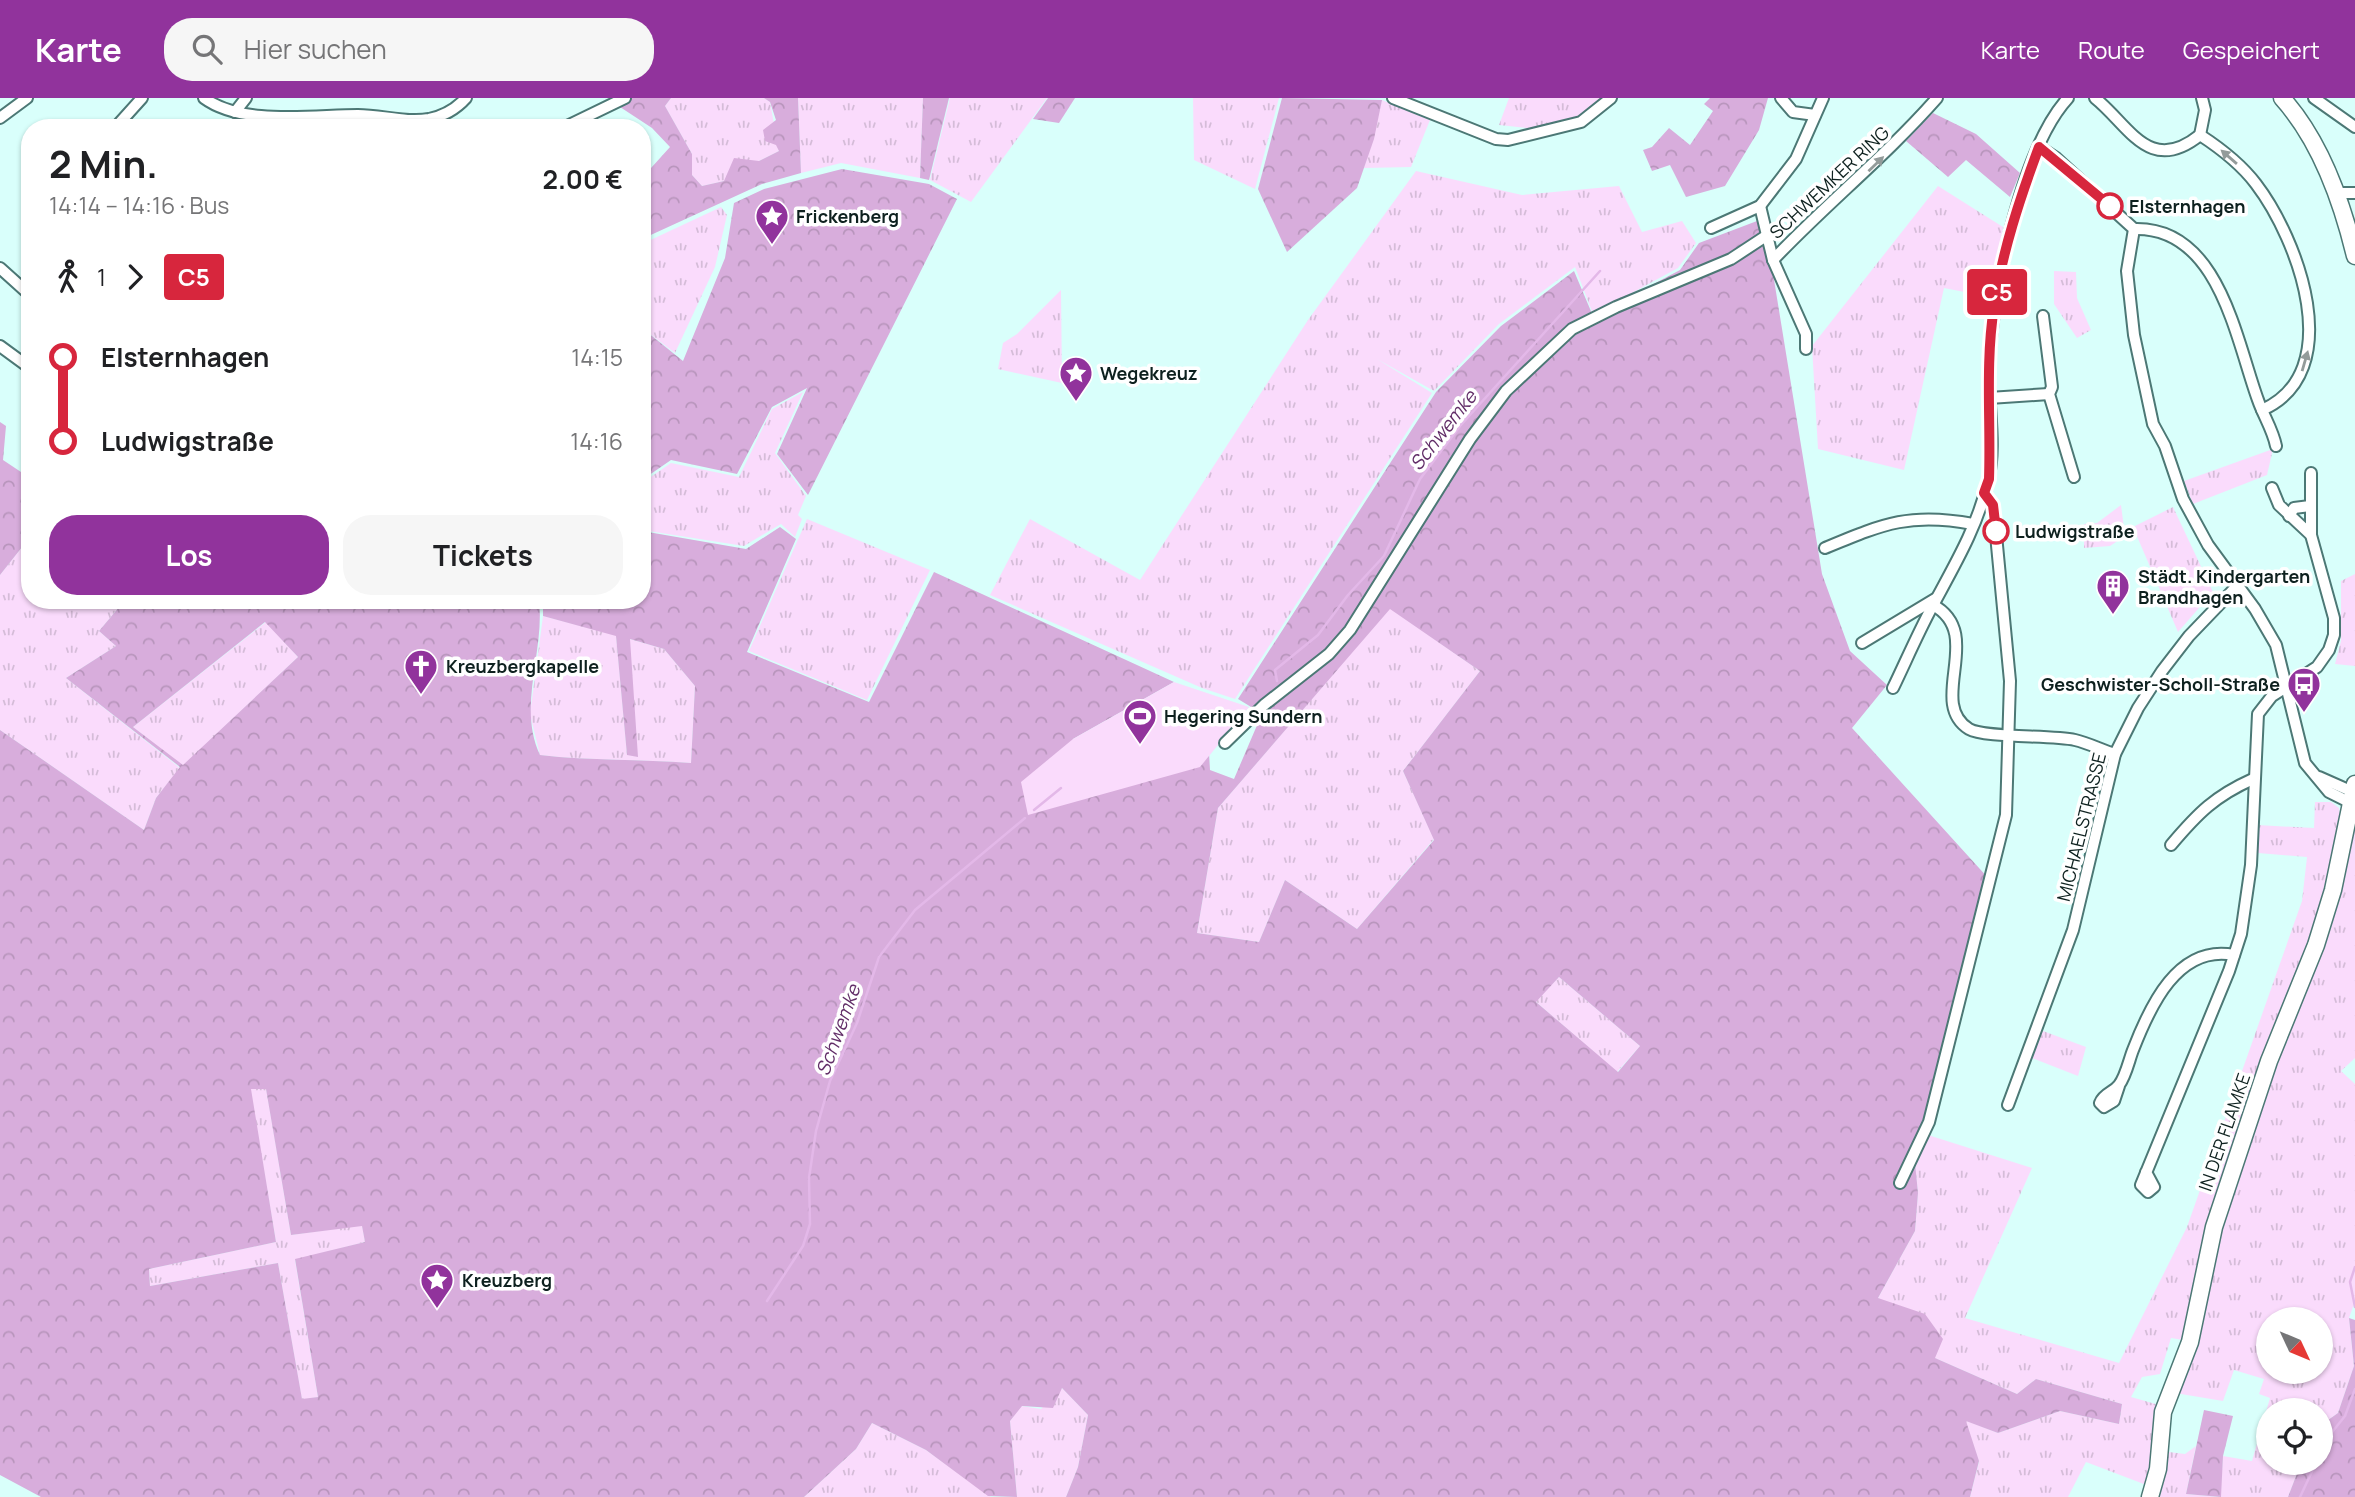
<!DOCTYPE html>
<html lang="de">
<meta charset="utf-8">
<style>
body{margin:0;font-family:Manrope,sans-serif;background:#f6f6f6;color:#202124;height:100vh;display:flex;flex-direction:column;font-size:26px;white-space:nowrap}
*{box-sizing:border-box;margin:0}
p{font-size:23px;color:#757577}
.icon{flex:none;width:38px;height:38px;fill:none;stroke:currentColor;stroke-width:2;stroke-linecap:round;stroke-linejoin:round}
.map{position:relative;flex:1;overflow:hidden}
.details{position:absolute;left:21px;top:21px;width:630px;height:490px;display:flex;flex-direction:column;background:#fff;border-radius:28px;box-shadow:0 2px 5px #0004}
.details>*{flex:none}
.badge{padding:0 14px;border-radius:5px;font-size:24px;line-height:46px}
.needle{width:46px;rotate:134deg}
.tools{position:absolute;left:2256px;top:1209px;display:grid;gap:14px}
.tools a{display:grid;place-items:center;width:77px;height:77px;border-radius:50%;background:#fff;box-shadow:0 2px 5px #0004;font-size:35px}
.map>.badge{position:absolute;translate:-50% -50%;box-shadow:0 0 0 4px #fff}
.legs{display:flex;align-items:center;gap:10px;height:77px;padding:0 28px;font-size:23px}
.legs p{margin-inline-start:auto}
.head{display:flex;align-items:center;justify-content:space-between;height:119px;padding:0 28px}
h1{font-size:38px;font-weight:700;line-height:52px}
.action{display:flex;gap:14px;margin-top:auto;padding:14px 28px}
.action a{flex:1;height:80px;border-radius:28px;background:#91339c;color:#fff;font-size:28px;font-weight:700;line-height:80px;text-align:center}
.action a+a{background:#f6f6f6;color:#202124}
ul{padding:0 28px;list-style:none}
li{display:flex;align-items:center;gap:24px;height:84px;font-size:26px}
li i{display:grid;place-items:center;width:10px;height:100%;margin:0 9px;background:currentColor}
li i::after{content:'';width:18px;height:18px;margin:-9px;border:5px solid;border-radius:50%;background:#fff}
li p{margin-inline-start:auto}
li:first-child i{background:linear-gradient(#0000 50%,currentColor 0)}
li:last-child i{background:linear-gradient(currentColor 50%,#0000 0)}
header{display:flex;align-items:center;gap:42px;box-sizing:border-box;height:98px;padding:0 35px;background:#91339c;color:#fff}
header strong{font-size:33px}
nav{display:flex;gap:38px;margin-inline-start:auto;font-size:24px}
.search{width:490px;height:63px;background:#f6f6f6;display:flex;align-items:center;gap:18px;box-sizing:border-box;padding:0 24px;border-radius:28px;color:#757577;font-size:26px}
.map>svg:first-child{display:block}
.grass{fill:url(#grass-tufts);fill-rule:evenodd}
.forest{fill:url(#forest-crowns);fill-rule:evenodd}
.pitch{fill:#fadbfc}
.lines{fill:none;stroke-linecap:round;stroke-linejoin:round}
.stream{stroke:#e3b8e8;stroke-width:2.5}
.street-casing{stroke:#4c7875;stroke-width:14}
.secondary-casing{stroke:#4c7875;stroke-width:19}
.street{stroke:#fff;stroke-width:10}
.secondary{stroke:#fff;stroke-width:16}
.oneway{fill:#939b9a}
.line-1-casing{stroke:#fff;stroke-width:16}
.line-1{stroke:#d7263d;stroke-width:10}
.stop-1-dot{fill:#fff;stroke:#d7263d;stroke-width:3.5}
.labels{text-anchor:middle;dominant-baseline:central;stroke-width:7;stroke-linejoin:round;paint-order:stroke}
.street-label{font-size:18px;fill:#0e211f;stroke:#fff}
.stop-label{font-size:18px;font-weight:bold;fill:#0e211f;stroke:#fff;text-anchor:start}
.poi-label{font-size:18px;font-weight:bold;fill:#0e211f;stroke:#fff;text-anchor:start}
.water-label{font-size:19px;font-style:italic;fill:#622e68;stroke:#fff}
</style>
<header>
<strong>Karte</strong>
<div class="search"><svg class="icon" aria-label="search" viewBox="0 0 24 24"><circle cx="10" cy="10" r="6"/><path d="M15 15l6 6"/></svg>Hier suchen</div>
<nav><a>Karte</a><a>Route</a><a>Gespeichert</a></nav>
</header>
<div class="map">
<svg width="2355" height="1399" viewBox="0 0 2355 1399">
<defs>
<pattern id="grass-tufts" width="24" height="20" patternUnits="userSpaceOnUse" patternTransform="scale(1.75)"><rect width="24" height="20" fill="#fadbfc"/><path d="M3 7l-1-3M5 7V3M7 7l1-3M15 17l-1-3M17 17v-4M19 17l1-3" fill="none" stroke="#d5bcd8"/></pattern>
<pattern id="forest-crowns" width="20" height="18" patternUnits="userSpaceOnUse" patternTransform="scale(1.75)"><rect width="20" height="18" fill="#d8addc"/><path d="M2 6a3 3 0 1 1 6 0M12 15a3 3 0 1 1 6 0" fill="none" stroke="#b895bc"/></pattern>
</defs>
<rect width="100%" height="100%" fill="#d9fffb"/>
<!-- grass -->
<g class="grass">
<polygon points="671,0 764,0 770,4 779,53 759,63 743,63 724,83 702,88 692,77 692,56 665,8"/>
<polygon points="798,0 923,0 920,80 841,65 801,75"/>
<polygon points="950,0 1047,0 971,104 930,82"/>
<polygon points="1193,0 1279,0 1255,91 1194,62"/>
<path d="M1509 0H1604C1567 38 1547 32 1499 27Z"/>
<polygon points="1382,2 1430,22 1411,69 1364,70"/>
<polygon points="1416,73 1522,97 1619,88 1642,134 1682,123 1696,145 1678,170 1593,216 1575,169 1499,226 1434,293 1377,261 1432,295 1235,601 1202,590 990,497 1030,421 1140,482 1308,222"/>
<polygon points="1938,88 2003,129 1990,199 1944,190 1904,372 1818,351 1812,248"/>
<polygon points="721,109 727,117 715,169 675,255 642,230 642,146"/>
<polygon points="2054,173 2076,174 2077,200 2091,232 2077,240 2054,206"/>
<polygon points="1061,192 1062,285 998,271 1003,245 1017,236"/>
<polygon points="803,294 775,355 806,398 798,417 802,421 795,439 781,426 744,448 642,432 642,385 671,365 739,379 772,311"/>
<polygon points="2273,351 2267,377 2193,406 2184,383"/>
<polygon points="2121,407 2125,438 2110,448 2084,450 2084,426 2097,425"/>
<polygon points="2173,409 2213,494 2178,534 2133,429"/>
<polygon points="807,421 930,472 867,602 749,553"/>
<polygon points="30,439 30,502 125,502 99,533 116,548 66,580 180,670 156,700 144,732 0,632 0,477"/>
<polygon points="2355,476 2355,568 2335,566 2341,543 2341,483"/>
<polygon points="1390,510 1480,573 1403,673 1434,741 1357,831 1285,782 1259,844 1197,835 1218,710"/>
<path d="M543 518 616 537 627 657 630 541 664 551 695 588 691 665C640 661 591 663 540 657L530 616Z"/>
<polygon points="266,524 298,559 183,668 133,629"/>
<polygon points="2315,704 2331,704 2339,710 2341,721 2329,786 2183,1242 2171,1240 2160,1276 2142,1279 2131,1299 2159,1307 2149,1388 2086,1364 2068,1399 1970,1399 1979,1364 1965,1322 1998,1335 2060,1313 2119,1326 2122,1306 2036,1281 2017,1296 1935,1260 1878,1200 1915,1133 1918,1095 1915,1065 1928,1037 2032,1070 1965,1220 2119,1265 2187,1129 2302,803 2307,759 2258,755 2257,727 2314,730"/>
<path d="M2355 723V960L2341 973 2355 986V1203L2349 1220 2354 1268 2338 1315 2321 1327 2320 1312H2268V1365H2301L2288 1399H2156L2169 1354 2185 1356 2196 1348 2186 1396 2220 1399 2223 1358 2252 1363 2270 1300 2259 1296 2264 1281 2234 1272 2223 1303 2175 1295 2217 1136ZM2268 1222H2320V1274H2268Z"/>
<polygon points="1559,879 1640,948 1617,974 1535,903"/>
<polygon points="2043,933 2086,949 2078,978 2032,960"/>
<polygon points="266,990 291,1137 362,1127 365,1144 295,1162 318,1299 302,1302 278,1165 150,1188 149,1171 276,1144 250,991"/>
<polygon points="1062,1290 1088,1317 1078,1369 1066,1399 1017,1399 1010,1323 1021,1308 1041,1311"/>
<polygon points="872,1325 926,1352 991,1399 804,1399 856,1351"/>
</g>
<!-- forest -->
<g class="forest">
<polygon points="629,0 671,0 665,8 692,56 692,77 702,88 724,83 734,60 759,63 779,53 776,47 765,43 763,32 776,22 770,4 764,0 798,0 801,75 762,86 642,141 642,80 670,49 652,30 617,7"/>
<polygon points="923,0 949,0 929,82 920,80"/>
<polygon points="1048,0 1075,0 1059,25 1033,21"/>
<polygon points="1282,0 1382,2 1374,41 1357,90 1287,154 1258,91"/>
<polygon points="1710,0 1768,0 1759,32 1725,88 1686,99 1670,67 1652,73 1643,52 1652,49 1669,30 1690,47 1713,13 1704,6"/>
<polygon points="1933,15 1976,36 2020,75 2010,99 1966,62 1948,79 1906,43"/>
<polygon points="842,71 929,86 957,101 808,397 777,356 807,290 772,309 737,376 671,362 642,382 642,230 683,263 725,160 734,105 764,91"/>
<path d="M1757 123 1769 151 1822 476 1850 553 1887 587 1852 630 1989 781 1915 1065 1918 1095 1915 1133 1878 1200 1925 1216 1943 1241 1935 1260 2017 1296 2036 1281 2122 1306 2119 1326 2060 1313 1998 1335 1966 1323 1979 1363 1970 1399H1066L1078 1369 1088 1317 1062 1290 1053 1310 1022 1308 1010 1323 1017 1399 988 1398 926 1352 872 1325 856 1351 804 1399H41L0 1377V632L144 732 156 700 180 669 66 580 116 548 99 533 125 502H539C545 553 517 609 540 657 591 663 640 661 691 665L695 588 664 551 630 541 638 659 627 657 616 538 543 518V502H642V433L746 451 780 429 796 441 747 554 869 604 934 474 1174 584 1073 641 1199 669 1209 655 1210 672 1234 681 1258 625 1266 618 1238 601 1436 294 1501 228 1574 173 1593 218 1680 172 1699 145ZM1390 511 1480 573 1403 673 1434 742 1357 831 1285 782 1259 844 1197 835 1218 710ZM265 524 298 559 183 667 133 629ZM1559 879 1640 948 1618 974 1536 904ZM251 991H266L291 1137 362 1128 365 1144 295 1161 318 1299 302 1301 278 1165 150 1188 149 1171 276 1144Z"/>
<polygon points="0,324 6,328 3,362 30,380 30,439 0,477"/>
<polygon points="2349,1220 2355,1222 2355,1399 2288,1399 2301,1365 2320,1365 2321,1327 2338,1315 2354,1268"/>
<polygon points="2204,1312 2233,1318 2223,1358 2221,1399 2186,1396"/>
</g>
<!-- pitch -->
<polygon class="pitch" points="1174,584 1249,609 1200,669 1028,717 1021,684 1073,641"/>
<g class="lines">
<!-- stream -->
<g class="stream">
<polyline points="1277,583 1275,572 1318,537 1348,497 1384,458 1420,381 1460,328 1600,173"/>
<polyline points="1034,712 1061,690"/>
<polyline points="2355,1169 2350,1184 2355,1209"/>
<polyline points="767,1203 803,1148 810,1126 809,1080 816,1033 830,983 857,925 879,859 915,812 1025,720"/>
<polyline points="2320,1355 2329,1338 2345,1318 2355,1291"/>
<polyline points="2300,1399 2316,1365"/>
</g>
<defs>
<g id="street">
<path d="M204 0C242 28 313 17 358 17 382 17 405 25 429 21 444 18 456 11 466 0"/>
<polyline points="1393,0 1496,41 1508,42 1581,24 1611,0"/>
<polyline points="1781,0 1793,14 1815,17"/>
<path d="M2095 0C2129 27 2149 78 2200 37"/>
<polyline points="2314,0 2355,29"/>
<polyline points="235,14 246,0"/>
<polyline points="0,20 27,0"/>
<polyline points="115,30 142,0"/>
<polyline points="563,30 625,0"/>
<path d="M2200 37C2220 50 2241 66 2256 86 2298 141 2348 274 2262 312"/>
<polyline points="2200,37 2205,12 2202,0"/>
<polyline points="2039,49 2056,60 2134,131 2127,173 2134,237 2153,326 2165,348 2183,401 2208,447 2255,511 2276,547 2305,665 2329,694 2351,705"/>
<polyline points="2336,95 2355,95"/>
<polyline points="1760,108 1773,162 1806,236 1806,251"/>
<polyline points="1711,130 1760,108 1796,61 1823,0"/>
<path d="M2134 131C2219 128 2236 242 2258 302 2263 317 2273 332 2276 348"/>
<path d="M1773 162C1826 106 1886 58 1937 0"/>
<polyline points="0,170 30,197"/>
<polyline points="2043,218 2052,289 2049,296 2074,379"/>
<polyline points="0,248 30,270"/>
<polyline points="1989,300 2049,296"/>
<polyline points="2311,375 2311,437"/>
<polyline points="2289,418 2294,410 2310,408"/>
<path d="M1825 450C1883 426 1910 414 1973 426"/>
<path d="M1933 507C1986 536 1926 604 1969 631 1984 640 2051 637 2075 642 2088 645 2102 652 2115 656"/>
<polyline points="1862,545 1935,501"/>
<path d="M1893 590C1906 563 1918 535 1932 509 1954 468 1978 428 1988 383 1997 346 1987 304 1989 266 1992 196 2021 51 2068 0"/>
<polyline points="1225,645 1264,607 1329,556 1350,532 1470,341 1506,293 1572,231 1616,209 1731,161 1766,138"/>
<polyline points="2319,679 2353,694"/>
<path d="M2171 747C2198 715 2215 698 2253 681"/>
<path d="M2119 988 2114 1003 2104 1009 2100 1005C2104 995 2113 995 2119 987 2126 978 2129 962 2133 952 2150 908 2178 846 2234 857"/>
<polyline points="2008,1007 2073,832 2115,656 2138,610 2162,573 2189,538 2238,487"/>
<polyline points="2146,1074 2154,1089 2148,1094 2141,1087 2229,873 2241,836 2251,767 2258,616 2272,598 2317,569 2329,552 2334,537 2334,520 2311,437 2279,407 2272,390"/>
<polyline points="1900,1085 1929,1024 2006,717 2010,583 1994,416 1984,395"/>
</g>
<g id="secondary">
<path d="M2282 0C2320 42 2342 104 2355 158"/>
<polyline points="2150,1399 2158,1371 2163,1314 2190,1244 2214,1129 2269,963 2316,847 2333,792 2355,686"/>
</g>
</defs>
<!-- street casing -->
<use href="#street" class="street-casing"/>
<!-- secondary casing -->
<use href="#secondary" class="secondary-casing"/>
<!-- street -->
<use href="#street" class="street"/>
<!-- secondary -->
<use href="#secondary" class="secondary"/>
</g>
<!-- one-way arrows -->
<defs><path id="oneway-solid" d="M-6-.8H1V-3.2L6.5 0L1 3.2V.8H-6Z" transform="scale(1.75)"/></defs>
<g class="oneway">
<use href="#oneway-solid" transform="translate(2229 59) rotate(-139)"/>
<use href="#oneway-solid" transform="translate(1876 66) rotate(-44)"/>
<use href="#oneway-solid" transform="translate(2305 263) rotate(-74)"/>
</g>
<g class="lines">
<defs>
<path id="line-1" d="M1996 433 1993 407 1984 395 1989 381C1991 324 1985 266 1994 209 2002 154 2020 100 2039 49L2110 108"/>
</defs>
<!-- line-1 casing -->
<use href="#line-1" class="line-1-casing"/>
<!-- line-1 -->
<use href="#line-1" class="line-1"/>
</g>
<!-- icons -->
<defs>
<symbol id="sight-pin" viewBox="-11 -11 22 30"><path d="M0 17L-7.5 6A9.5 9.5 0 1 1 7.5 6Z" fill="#91339c" stroke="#fff"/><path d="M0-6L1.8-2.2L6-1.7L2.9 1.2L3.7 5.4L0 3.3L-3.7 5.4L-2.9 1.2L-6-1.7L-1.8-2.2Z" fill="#fff"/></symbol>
<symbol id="building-pin" viewBox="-11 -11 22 30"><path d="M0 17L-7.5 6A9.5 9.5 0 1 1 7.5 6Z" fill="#91339c" stroke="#fff"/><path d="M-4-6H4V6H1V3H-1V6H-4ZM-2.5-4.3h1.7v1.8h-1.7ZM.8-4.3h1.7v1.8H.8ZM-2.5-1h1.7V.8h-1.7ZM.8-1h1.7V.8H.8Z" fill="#fff"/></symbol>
<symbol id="church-pin" viewBox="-11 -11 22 30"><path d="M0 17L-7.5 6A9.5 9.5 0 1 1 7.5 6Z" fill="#91339c" stroke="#fff"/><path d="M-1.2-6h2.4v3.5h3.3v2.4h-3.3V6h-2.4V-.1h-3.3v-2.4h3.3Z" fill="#fff"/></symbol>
<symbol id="bus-pin" viewBox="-11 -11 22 30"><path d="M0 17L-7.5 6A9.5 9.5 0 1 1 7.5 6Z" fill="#91339c" stroke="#fff"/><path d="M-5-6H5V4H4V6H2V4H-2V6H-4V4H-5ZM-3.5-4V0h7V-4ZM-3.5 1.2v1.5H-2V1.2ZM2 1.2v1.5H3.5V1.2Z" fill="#fff"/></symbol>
<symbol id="stadium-pin" viewBox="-11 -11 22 30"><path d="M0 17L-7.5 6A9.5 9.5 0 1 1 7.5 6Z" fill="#91339c" stroke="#fff"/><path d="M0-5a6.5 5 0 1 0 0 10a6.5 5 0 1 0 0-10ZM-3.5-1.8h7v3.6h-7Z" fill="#fff"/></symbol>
</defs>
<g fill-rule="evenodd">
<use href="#sight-pin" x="753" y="99" width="38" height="52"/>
<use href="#sight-pin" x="1057" y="256" width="38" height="52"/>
<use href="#building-pin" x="2094" y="469" width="38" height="52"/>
<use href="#church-pin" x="402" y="549" width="38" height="52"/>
<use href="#bus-pin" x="2285" y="567" width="38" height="52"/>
<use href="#stadium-pin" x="1121" y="599" width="38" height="52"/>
<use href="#sight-pin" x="418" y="1163" width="38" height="52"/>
</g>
<!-- markers -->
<g class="stop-1-dot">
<circle cx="2110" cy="108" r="12"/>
<circle cx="1996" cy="433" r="12"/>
</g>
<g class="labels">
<!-- street labels -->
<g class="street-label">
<text transform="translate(1829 84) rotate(-43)">SCHWEMKER RING</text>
<text transform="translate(2081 729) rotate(-76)">MICHAELSTRASSE</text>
<text transform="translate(2224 1034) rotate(-71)">IN DER FLAMKE</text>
</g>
<!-- stop labels -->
<g class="stop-label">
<text x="2129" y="108">Elsternhagen</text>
<text x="2015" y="433">Ludwigstraße</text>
</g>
<!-- poi labels -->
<g class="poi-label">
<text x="796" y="118">Frickenberg</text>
<text x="1100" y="275">Wegekreuz</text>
<text x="2138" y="478">Städt. Kindergarten<tspan x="2138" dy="21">Brandhagen</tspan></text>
<text x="446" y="568">Kreuzbergkapelle</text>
<text x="2280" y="586" text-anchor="end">Geschwister-Scholl-Straße</text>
<text x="1164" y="618">Hegering Sundern</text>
<text x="462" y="1182">Kreuzberg</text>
</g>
<!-- water labels -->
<g class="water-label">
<text transform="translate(1443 332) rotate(-52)">Schwemke</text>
<text transform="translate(838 932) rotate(-70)">Schwemke</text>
</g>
</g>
</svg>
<div class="tools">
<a><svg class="needle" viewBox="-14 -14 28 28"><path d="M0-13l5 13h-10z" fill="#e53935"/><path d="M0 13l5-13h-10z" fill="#757577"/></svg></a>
<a><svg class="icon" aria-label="locate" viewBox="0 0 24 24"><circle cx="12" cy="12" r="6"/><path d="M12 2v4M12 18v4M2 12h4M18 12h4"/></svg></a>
</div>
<b class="badge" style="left:1997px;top:194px;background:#d7263d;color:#fff">C5</b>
<section class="details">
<div class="head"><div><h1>2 Min.</h1><p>14:14 – 14:16 · Bus</p></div><b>2.00 €</b></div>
<div class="legs"><svg class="icon" aria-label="walk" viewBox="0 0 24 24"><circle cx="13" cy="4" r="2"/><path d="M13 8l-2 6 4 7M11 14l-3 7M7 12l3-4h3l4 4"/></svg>1<svg class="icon" aria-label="forward" viewBox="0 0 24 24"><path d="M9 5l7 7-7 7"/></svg><b class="badge" style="background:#d7263d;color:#fff">C5</b></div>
<ul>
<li><i style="color:#d7263d"></i><b>Elsternhagen</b><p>14:15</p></li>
<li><i style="color:#d7263d"></i><b>Ludwigstraße</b><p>14:16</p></li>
</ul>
<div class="action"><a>Los</a><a>Tickets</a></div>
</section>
</div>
